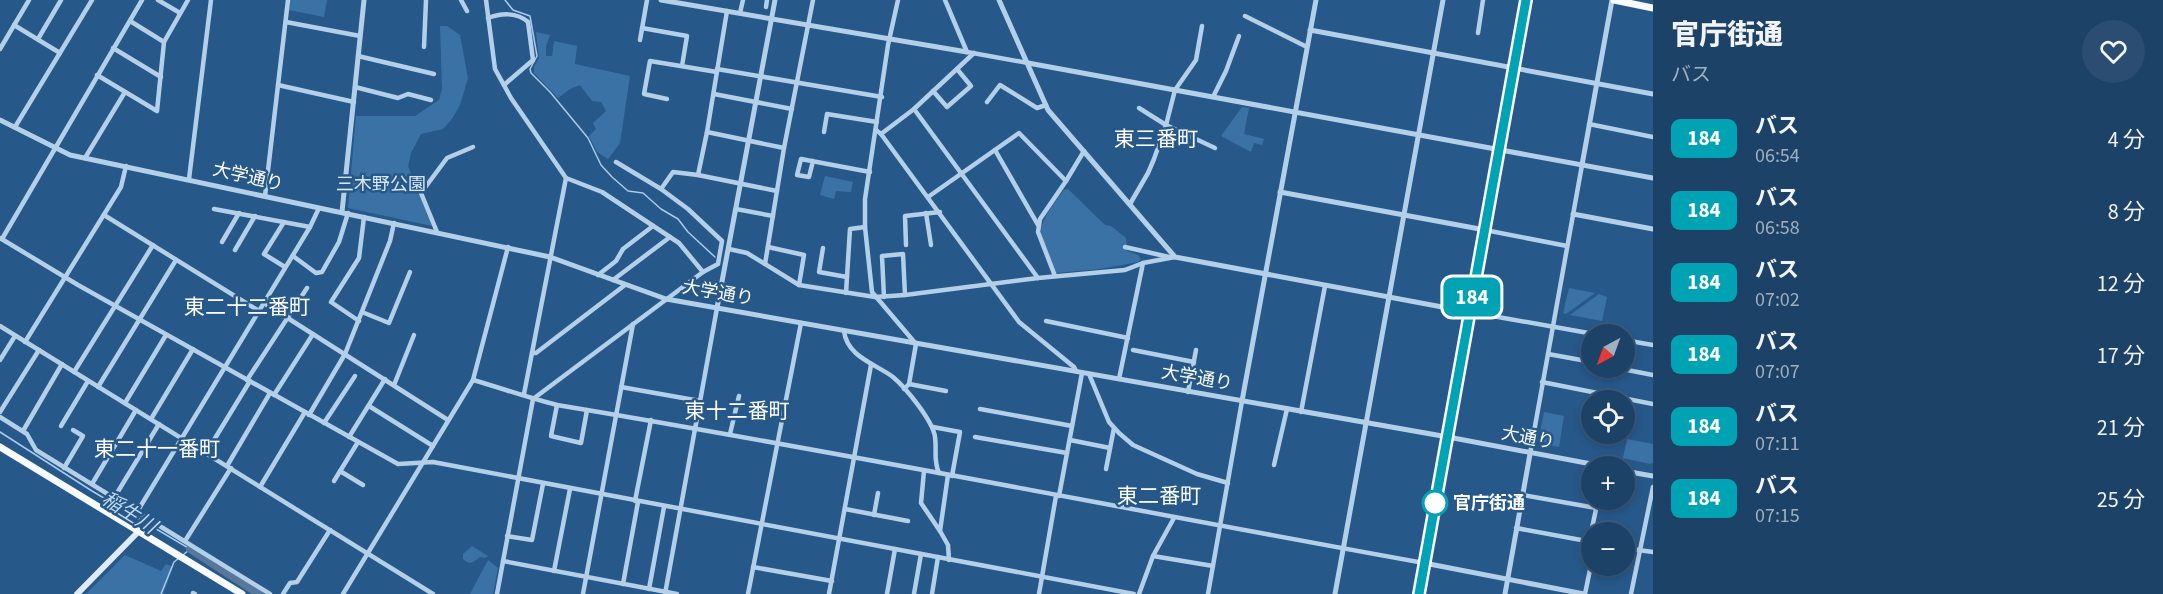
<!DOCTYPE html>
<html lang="ja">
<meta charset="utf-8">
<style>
body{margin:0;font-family:"Source Sans 3","Noto Sans JP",sans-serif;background:#2a4d71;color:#f1f3f6;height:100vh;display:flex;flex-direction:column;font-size:22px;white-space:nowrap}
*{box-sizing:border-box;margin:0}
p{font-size:20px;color:#a0b0c0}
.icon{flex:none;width:33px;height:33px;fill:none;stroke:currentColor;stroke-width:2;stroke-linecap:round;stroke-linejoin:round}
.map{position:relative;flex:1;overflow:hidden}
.panel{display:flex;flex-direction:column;background:#1d4268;width:510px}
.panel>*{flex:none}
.badge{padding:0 12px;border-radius:9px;font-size:21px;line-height:39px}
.needle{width:39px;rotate:221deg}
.controls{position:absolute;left:1581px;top:324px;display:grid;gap:12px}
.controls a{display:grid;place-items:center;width:54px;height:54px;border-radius:50%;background:#1d4268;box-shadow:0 3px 9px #0003,0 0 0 2px #3b5b7c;font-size:30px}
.map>.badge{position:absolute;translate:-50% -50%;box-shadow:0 0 0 3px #fff}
.round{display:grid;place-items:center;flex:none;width:63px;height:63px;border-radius:32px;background:#2a4d71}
.head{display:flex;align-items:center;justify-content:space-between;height:102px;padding:0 18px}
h1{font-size:28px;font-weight:800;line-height:45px}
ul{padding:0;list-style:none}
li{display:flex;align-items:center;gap:18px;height:72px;padding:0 18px}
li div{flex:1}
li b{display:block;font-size:22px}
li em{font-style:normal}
li .badge{min-width:66px;font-weight:700;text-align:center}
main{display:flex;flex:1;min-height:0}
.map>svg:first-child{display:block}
.green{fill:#3b72a6}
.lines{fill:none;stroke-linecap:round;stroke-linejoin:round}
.stream{stroke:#a9cbea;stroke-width:1.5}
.river{stroke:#57789a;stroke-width:8}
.minor{stroke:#b4d0e9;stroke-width:4.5}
.tertiary{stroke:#b4d0e9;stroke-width:5}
.secondary{stroke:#dfebf8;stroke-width:6}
.primary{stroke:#f7fafe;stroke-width:7}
.trunk{stroke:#fbfcfe;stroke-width:7}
.line-casing{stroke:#fff;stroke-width:14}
.line{stroke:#00a3b4;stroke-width:9}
.stop-dot{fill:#fff;stroke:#00a3b4;stroke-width:3}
.labels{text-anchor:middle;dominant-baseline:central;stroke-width:5;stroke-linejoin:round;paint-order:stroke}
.street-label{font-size:18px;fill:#fff;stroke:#27588a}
.park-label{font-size:18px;fill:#d8e8f7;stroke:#27588a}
.stop-label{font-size:18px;font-weight:bold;fill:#fff;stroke:#27588a;text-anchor:start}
.water-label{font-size:20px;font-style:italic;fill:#c0d9f0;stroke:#27588a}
.quarter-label{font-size:21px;fill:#fff;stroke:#27588a}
</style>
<main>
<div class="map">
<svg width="1653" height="594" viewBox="0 0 1653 594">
<rect width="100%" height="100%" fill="#27588a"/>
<!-- green -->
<g class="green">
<polygon points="290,0 327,0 324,17 289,10"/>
<polygon points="440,26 447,26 460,35 468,78 460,105 452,119 443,129 421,134 411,153 408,166 432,226 348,208 356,116 415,116 439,100 442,89"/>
<polygon points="536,32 550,35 546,46 546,56 552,56 554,41 577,46 575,64 630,76 620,143 608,159 597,152 589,136 596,129 593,123 606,111 601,102 592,101 580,85 570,89 558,98 534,73 534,67 539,58"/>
<polygon points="1242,107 1249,108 1244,134 1264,139 1262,145 1254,143 1251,152 1221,136"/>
<polygon points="825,176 853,182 851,192 836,191 834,199 820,195"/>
<path d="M1068 189 1105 225 1111 226 1126 238 1127 251 1138 255 1141 259 1138 262 1099 269 1056 273C1031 235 1038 224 1064 190Z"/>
<polygon points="1569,288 1595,293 1566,314 1563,313"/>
<polygon points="1599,294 1607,297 1602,321 1570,315"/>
<polygon points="1544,412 1564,416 1559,447 1538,443"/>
<polygon points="1627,439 1653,444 1653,463 1650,464 1623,458"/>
<path d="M472 546 488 556 485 558 480 557C473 562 471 566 463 559V554Z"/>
<polygon points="125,555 161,571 166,564 173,567 163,594 86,594"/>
<polygon points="488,560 498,568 493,594 470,594"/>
</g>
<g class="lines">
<!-- stream -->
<g class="stream">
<polyline points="505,0 513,10 530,16 537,56 530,69 531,73 550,92 588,138 601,165 612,177 628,191 643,193 661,209 678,219 688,232 715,257"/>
<polyline points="0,432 92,491 190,549 183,555"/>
<polyline points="161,594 174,562 179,558"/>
</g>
<!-- river -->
<polyline class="river" points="190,549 259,594"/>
<!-- minor -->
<g class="minor">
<polyline points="158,0 180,13"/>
<polyline points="461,0 467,11"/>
<polyline points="486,0 495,69 511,98 566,178 524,394"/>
<polyline points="898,0 888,45 865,199 865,227 872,292 916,344 909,384 904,389"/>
<polyline points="945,0 967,52 1028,63"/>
<polyline points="766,7 767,0"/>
<polyline points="727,11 707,132 698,175 777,191"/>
<polyline points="740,13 743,0"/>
<polyline points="1245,16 1307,47"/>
<path d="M488 18C501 13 517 12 528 22L533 60 504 85"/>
<polyline points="130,21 164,42"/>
<polyline points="286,22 360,36"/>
<polyline points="14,25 60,53"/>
<polyline points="642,28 687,36 682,66"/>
<polyline points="1478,33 1483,0"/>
<polyline points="38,39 61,0"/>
<polyline points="640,40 647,0"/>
<polyline points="424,47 426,0"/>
<polyline points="113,48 161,77"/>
<polyline points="0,49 29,0"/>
<polyline points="358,56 434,74"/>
<polyline points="717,69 882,97"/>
<polyline points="97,75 157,111 164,42 188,0"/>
<polyline points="278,85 354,102"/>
<polyline points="355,87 398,98 408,94 431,100"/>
<polyline points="933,91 947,107 971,86 957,69"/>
<polyline points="714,94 792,109"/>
<polyline points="1213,97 1226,71 1239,36"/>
<polyline points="667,99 644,94 650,61 717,72"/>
<polyline points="987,102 1000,85 1037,108 1046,105"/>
<polyline points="1139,108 1166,125 1215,148"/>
<polyline points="914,109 1038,278"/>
<polyline points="1589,124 1653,137"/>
<polyline points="15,127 92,0"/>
<polyline points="876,130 881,134 1019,322 1074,367 1076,371"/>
<polyline points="707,132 784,148"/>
<polyline points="824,132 827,114 877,122"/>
<polyline points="881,134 914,109 974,53"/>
<polyline points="995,150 1038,225"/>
<polyline points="85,158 125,92"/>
<polyline points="813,161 809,177 797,175 801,159 870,172"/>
<polyline points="566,178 602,192 679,243 703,272"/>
<polyline points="189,179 211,0"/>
<polyline points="661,189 673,172 698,175"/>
<polyline points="265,196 288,0"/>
<polyline points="928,197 1019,133 1066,181"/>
<polyline points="1130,204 1148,173 1154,159 1166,125 1175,90 1196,60 1202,26"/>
<polyline points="214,209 310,227"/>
<polyline points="736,209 773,216"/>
<polyline points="926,213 931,245"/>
<polyline points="104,215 259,311"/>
<polyline points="284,222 264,254 285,267"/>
<polyline points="1485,230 1567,246"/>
<polyline points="437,232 421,193 447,158 473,147"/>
<polyline points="0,238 78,285 398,464 433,462 1134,594"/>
<polyline points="2,239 142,0"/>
<polyline points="222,242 239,213"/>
<polyline points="906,245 905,216 940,212"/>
<polyline points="768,247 804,255 799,285"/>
<polyline points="1125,247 1169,257"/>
<polyline points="823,248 819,272 847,277"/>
<polyline points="729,249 747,253 799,285 875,297 905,295 1038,278 1125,270 1143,263 1175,257"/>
<polyline points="235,250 255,216"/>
<polyline points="293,256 316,273 322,272 339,242 348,213"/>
<polyline points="765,264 784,148 813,0"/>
<polyline points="598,275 616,261 623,249 653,226"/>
<polyline points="1055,276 1038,232 1040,219 1066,181 1084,151"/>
<polyline points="613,280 670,237"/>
<polyline points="846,293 850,229 865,227"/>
<polyline points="884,297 882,256 903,254 905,295"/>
<polyline points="264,303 448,420"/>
<polyline points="362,312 389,323 410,272"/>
<polyline points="1470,312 1594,334"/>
<polyline points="359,321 331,302 359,258 364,217"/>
<polyline points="1046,321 1128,338"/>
<polyline points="0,326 433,594"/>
<path d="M844 331C847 357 876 364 893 377 906 388 933 421 935 437 937 451 933 460 939 473"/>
<polyline points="1624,340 1653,345"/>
<polyline points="25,342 121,187 126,166"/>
<polyline points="1133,350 1194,362"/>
<polyline points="532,353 536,353 625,285"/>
<polyline points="1548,354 1592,362"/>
<polyline points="0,360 15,336"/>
<polyline points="1617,368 1653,375"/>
<polyline points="74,372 153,245"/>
<polyline points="1089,374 1109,422 1119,433 1133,445 1197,474 1228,483"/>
<polyline points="1119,379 1143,263"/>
<polyline points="247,380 307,288"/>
<path d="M473 380C501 388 529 398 557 405 847 453 1135 511 1424 563"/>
<polyline points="1542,382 1653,404"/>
<polyline points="909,384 946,391"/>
<polyline points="394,385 414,335"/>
<polyline points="98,387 176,260"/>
<polyline points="621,387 700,401"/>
<polyline points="1188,392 1196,350"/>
<polyline points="274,395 313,334"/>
<polyline points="125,403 166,335"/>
<polyline points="557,405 551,436 581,443 587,410"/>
<polyline points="369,406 433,446"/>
<polyline points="980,409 1072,426"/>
<polyline points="0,412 39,350"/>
<polyline points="1301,412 1325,286"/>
<polyline points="309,415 345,354 390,241 394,223"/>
<polyline points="0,417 27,434 36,450 137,512"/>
<polyline points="151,419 193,349"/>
<polyline points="324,423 355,376"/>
<polyline points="61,426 88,381"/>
<polyline points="933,427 960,432 952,476"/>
<polyline points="23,431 62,364"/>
<polyline points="730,434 739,396"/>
<polyline points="349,437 385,379"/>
<polyline points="975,437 1067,453"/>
<polyline points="1070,440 1110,448"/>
<polyline points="206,453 250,381"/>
<polyline points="1530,454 1582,165"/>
<polyline points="1274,465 1287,409"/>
<polyline points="227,466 270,393"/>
<polyline points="64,468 83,436 73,430"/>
<polyline points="1106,469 1114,428"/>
<polyline points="340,471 363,485"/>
<polyline points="924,471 921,503 940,531"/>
<polyline points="948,475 940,531 948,545 949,560"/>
<polyline points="334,481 358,442"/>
<polyline points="92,484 136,410"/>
<polyline points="260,487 305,412"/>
<polyline points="1523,495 1596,508"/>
<polyline points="1059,496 1082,373"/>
<polyline points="114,498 159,424"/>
<polyline points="635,501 651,420"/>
<polyline points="845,509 908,521"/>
<polyline points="874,515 878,493"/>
<polyline points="1516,528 1592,542"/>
<polyline points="507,536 532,540 543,484"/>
<polyline points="185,541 231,468"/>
<polyline points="1589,542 1598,500"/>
<polyline points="1624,548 1653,552"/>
<polyline points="1153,556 1213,566"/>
<polyline points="503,561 677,594"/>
<polyline points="753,567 832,581"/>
<polyline points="554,571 570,489"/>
<polyline points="623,584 638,502"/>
<polyline points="649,589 664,507"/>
<polyline points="193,593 195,594"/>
<polyline points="270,594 137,512 310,227 319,208"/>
<polyline points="283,594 290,583 297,582 330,530"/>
<polyline points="343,594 473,380 508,247"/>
<polyline points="497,594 533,399 703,272 718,264 722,241 688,209 661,189 616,162"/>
<polyline points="583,594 633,324"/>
<polyline points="665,594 717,308"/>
<polyline points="748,594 801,323"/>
<polyline points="829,594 871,365"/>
<polyline points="887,594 895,549"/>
<polyline points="914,594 921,554"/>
<polyline points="932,594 938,557"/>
<polyline points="1039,594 1056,496"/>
<polyline points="1139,594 1153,556 1174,518"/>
<polyline points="1208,594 1242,401"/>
<polyline points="1585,594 1592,560"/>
<polyline points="1631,594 1653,487"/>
</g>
<!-- tertiary -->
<g class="tertiary">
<polyline points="661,0 967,52"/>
<polyline points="999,0 1048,110 1175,257 1469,312"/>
<polyline points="1310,30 1653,94"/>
<polyline points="1028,63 1653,178"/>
<polyline points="0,120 70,155 550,257 666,299 1448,437 1602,466"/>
<polyline points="1582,165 1612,0"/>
<polyline points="1280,192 1485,230"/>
<polyline points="342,212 364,0"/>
<polyline points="1573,214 1653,229"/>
<polyline points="717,308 775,0"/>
<polyline points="1242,401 1316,0"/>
<polyline points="1624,471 1653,476"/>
<polyline points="1424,563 1584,594"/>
<polyline points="1335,594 1443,0"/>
<polyline points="1505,594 1530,454"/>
</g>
<!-- secondary -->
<polyline class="secondary" points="77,594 138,532"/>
<!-- primary -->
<g class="primary">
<polyline points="1614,0 1653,8"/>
<polyline points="0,447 242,594"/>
</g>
<!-- trunk -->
<polyline class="trunk" points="1419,594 1526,0"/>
</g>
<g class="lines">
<defs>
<polyline id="line" points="1419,594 1526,0"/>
</defs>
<!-- line casing -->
<use href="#line" class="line-casing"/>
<!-- line -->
<use href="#line" class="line"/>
</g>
<!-- markers -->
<circle class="stop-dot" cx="1435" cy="503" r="12"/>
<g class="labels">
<!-- street labels -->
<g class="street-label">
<text transform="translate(248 177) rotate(13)">大学通り</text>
<text transform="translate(718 293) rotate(10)">大学通り</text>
<text transform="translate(1197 378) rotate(10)">大学通り</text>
<text transform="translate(1528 438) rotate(11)">大通り</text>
</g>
<!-- park labels -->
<g class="park-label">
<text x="381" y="184">三木野公園</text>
</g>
<!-- stop labels -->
<g class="stop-label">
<text x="1453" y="503">官庁街通</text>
</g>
<!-- water labels -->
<g class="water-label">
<text transform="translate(129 513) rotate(32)">稲生川</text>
</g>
<!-- quarter labels -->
<g class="quarter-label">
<text x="1156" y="139">東三番町</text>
<text x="247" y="307">東二十二番町</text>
<text x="737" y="411">東十二番町</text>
<text x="157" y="449">東二十一番町</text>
<text x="1159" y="496">東二番町</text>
</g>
</g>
</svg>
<div class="controls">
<a><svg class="needle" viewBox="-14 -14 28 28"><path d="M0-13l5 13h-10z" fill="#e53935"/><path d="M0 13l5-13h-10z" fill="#a0b0c0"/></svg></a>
<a><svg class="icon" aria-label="locate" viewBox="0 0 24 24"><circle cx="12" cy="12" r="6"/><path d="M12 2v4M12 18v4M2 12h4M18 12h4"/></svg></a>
<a>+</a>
<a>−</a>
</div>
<b class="badge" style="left:1472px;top:297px;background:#00a3b4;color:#fff">184</b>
</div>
<section class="panel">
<div class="head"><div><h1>官庁街通</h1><p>バス</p></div><a class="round"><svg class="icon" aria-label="heart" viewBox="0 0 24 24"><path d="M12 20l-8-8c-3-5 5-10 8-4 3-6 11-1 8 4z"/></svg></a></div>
<ul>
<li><span class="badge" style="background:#00a3b4;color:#fff">184</span><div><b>バス</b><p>06:54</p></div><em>4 分</em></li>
<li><span class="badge" style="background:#00a3b4;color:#fff">184</span><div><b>バス</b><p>06:58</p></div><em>8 分</em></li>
<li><span class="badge" style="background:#00a3b4;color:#fff">184</span><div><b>バス</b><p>07:02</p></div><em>12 分</em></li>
<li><span class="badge" style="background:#00a3b4;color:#fff">184</span><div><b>バス</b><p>07:07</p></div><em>17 分</em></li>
<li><span class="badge" style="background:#00a3b4;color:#fff">184</span><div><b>バス</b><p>07:11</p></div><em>21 分</em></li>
<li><span class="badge" style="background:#00a3b4;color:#fff">184</span><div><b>バス</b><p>07:15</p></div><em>25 分</em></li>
</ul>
</section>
</main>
